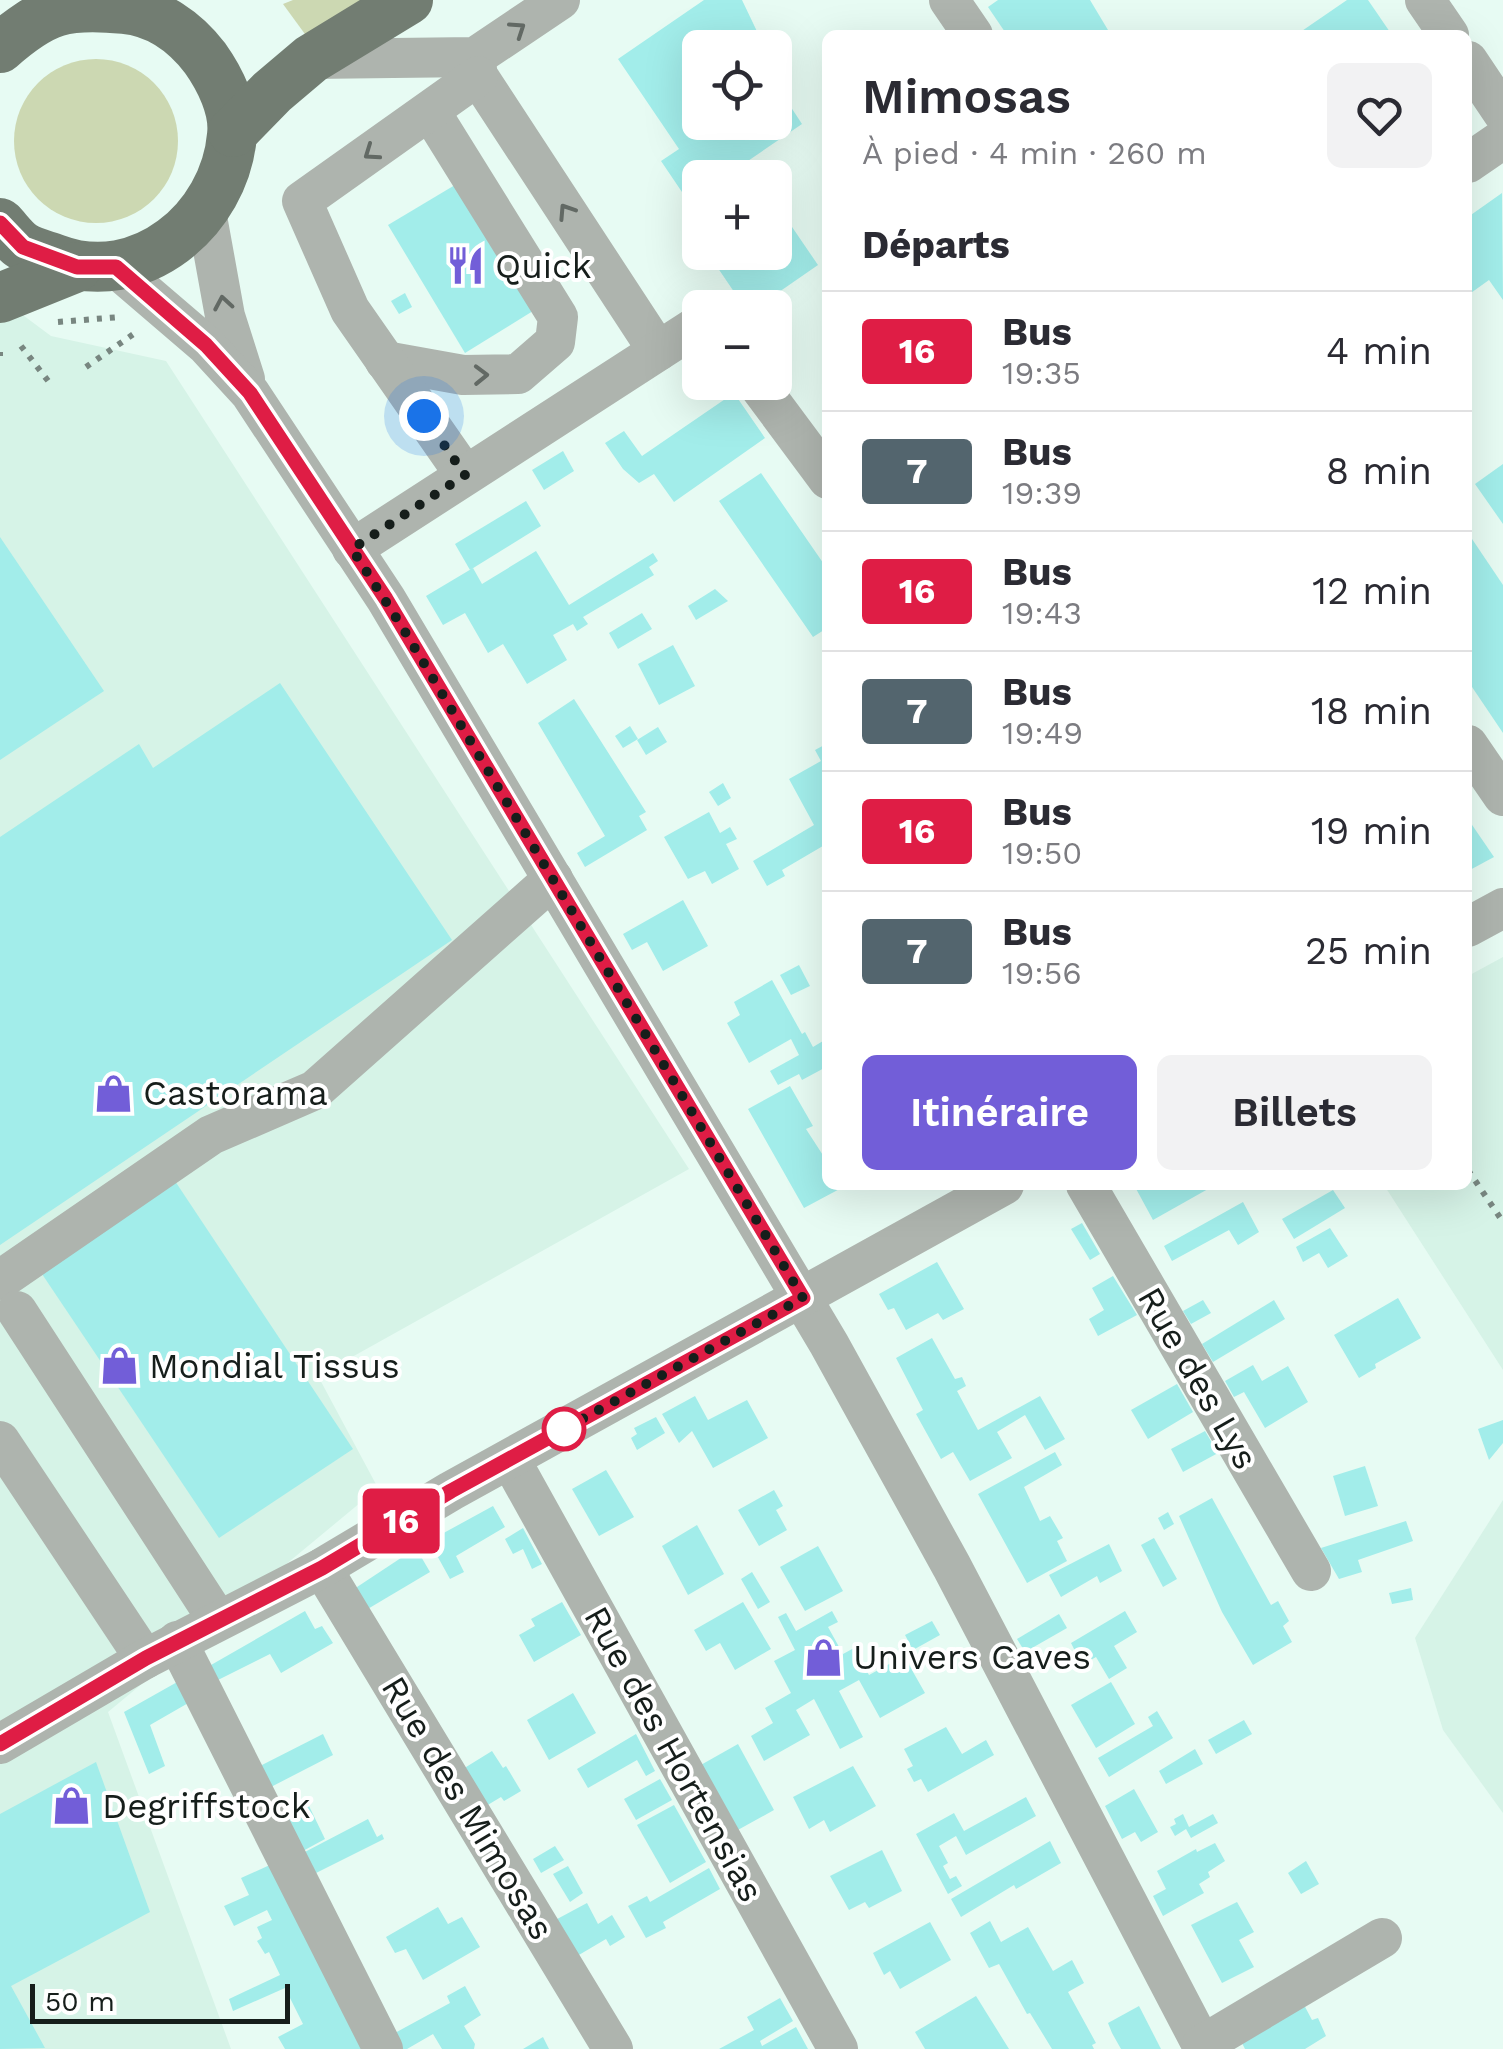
<!DOCTYPE html>
<html lang="fr">
<meta charset="utf-8">
<style>
body{margin:0;font-family:"Work Sans",sans-serif;background:#f2f2f3;color:#2b2b33;height:100vh;display:flex;flex-direction:column;font-size:38px;white-space:nowrap}
*{box-sizing:border-box;margin:0}
p{font-size:32px;color:#7c7c81}
.icon{flex:none;width:55px;height:55px;fill:none;stroke:currentColor;stroke-width:2;stroke-linecap:round;stroke-linejoin:round}
.map{position:relative;flex:1;overflow:hidden}
.drawer{position:absolute;left:822px;top:30px;width:650px;height:1160px;display:flex;flex-direction:column;background:#fff;border-radius:15px;box-shadow:0 10px 40px #0002}
.drawer>*{flex:none}
.badge{padding:0 20px;border-radius:8px;font-size:35px;line-height:65px}
.tools{position:absolute;left:682px;top:30px;display:grid;gap:20px}
.tools a{display:grid;place-items:center;width:110px;height:110px;border-radius:15px;background:#fff;box-shadow:0 10px 40px #0002;font-size:50px}
.scale{position:absolute;left:30px;bottom:25px;width:260px;box-sizing:border-box;padding-left:10px;border:5px solid #161e1b;border-top:0;font-size:28px;line-height:35px;white-space:nowrap;color:#161e1b;-webkit-text-stroke:8px #fff;paint-order:stroke}
.you{position:absolute;width:50px;height:50px;margin:-25px;border:8px solid #fff;border-radius:50%;background:#1a73e8;box-shadow:0 0 0 15px #1a73e833}
.map>.badge{position:absolute;translate:-50% -50%;box-shadow:0 0 0 5px #fff}
h2{padding:0 40px;font-size:38px;line-height:90px}
.round{display:grid;place-items:center;flex:none;width:105px;height:105px;border-radius:15px;background:#f2f2f3}
.overview{display:flex;align-items:center;justify-content:space-between;height:170px;padding:0 40px}
h1{font-size:48px;font-weight:600;line-height:75px}
.primary-button{display:flex;gap:20px;margin-top:auto;padding:20px 40px}
.primary-button a{flex:1;height:115px;border-radius:15px;background:#725ed8;color:#fff;font-size:40px;font-weight:600;line-height:115px;text-align:center}
.primary-button a+a{background:#f2f2f3;color:#2b2b33}
ul{padding:0;list-style:none}
li{display:flex;align-items:center;gap:30px;height:120px;padding:0 40px;border-top:2px solid #e1e1e2}
li div{flex:1}
li b{display:block;font-size:38px}
li em{font-style:normal}
li .badge{min-width:110px;font-weight:700;text-align:center}
.map>svg:first-child{display:block}
.built{fill:#d6f3e7}
.green{fill:#ccd8b2}
.building{fill:#a2edea}
.lines{fill:none;stroke-linecap:round;stroke-linejoin:round}
.path{stroke:#788680;stroke-width:6;stroke-dasharray:5 8;stroke-linecap:butt}
.minor{stroke:#aeb4ae;stroke-width:40}
.major{stroke:#727d72;stroke-width:50}
.oneway{stroke:#626964}
.line-casing{stroke:#fff;stroke-width:22}
.line{stroke:#df1d45;stroke-width:15}
.walk{stroke:#161e1b;stroke-width:10;stroke-dasharray:0 18}
.stop-dot{fill:#fff;stroke:#df1d45;stroke-width:5}
.labels{text-anchor:middle;dominant-baseline:central;stroke-width:8;stroke-linejoin:round;paint-order:stroke}
.poi-label{font-size:35px;fill:#161e1b;stroke:#fff;text-anchor:start}
.street-label{font-size:35px;fill:#161e1b;stroke:#fff}
</style>
<div class="map">
<svg width="1503" height="2049" viewBox="0 0 1503 2049">
<rect width="100%" height="100%" fill="#e7fbf3"/>
<!-- built -->
<g class="built">
<polygon points="0,298 51,336 166,361 689,1169 318,1376 378,1488 108,1712 231,2049 0,2049"/>
<polygon points="1503,957 1503,1370 1384,1185 1468,1185 1468,976"/>
<polygon points="1503,1500 1503,1813 1443,1730 1415,1638"/>
</g>
<!-- green -->
<g class="green">
<polygon points="293,0 372,0 310,41 283,4"/>
<circle cx="96" cy="141" r="82"/>
</g>
<!-- building -->
<g class="building">
<polygon points="704,0 742,0 765,48 700,48 700,122 775,122 775,68 785,89 781,92 802,124 723,178 700,178 700,185 684,195 661,161 679,149 618,59"/>
<polygon points="998,0 1090,0 1111,35 1007,35 988,7"/>
<polygon points="1347,0 1368,0 1392,35 1296,35"/>
<polygon points="465,179 541,306 465,353 388,225"/>
<polygon points="1502,193 1503,300 1489,280 1468,295 1468,217"/>
<polygon points="775,202 818,265 756,308 745,308 707,252 775,252"/>
<polygon points="700,213 700,242 686,222"/>
<polygon points="405,293 412,307 399,314 391,301"/>
<polygon points="734,393 765,438 674,502 654,474 639,483 623,469 605,443 624,431 642,456"/>
<polygon points="563,451 574,471 544,490 532,470"/>
<polygon points="1503,464 1503,524 1475,484"/>
<polygon points="761,473 828,570 828,635 824,630 813,637 719,501"/>
<polygon points="526,501 541,526 470,570 455,544"/>
<polygon points="1468,533 1503,585 1503,733 1468,681"/>
<polygon points="0,537 104,691 0,760"/>
<polygon points="536,551 569,605 653,553 658,561 649,567 654,575 583,617 588,624 577,631 573,624 553,635 567,660 527,684 503,644 488,653 465,613 443,625 426,596 473,568 482,584"/>
<polygon points="715,589 728,601 696,620 688,606"/>
<polygon points="642,613 652,629 618,649 609,633"/>
<polygon points="673,645 695,686 659,705 638,664"/>
<polygon points="280,683 452,940 0,1245 0,837 139,744 153,768"/>
<polygon points="574,699 646,812 639,816 647,830 585,867 577,853 605,836 538,723"/>
<polygon points="630,726 638,739 623,748 615,736"/>
<polygon points="658,727 667,742 646,755 637,740"/>
<polygon points="828,743 828,843 782,870 785,876 767,886 753,861 814,825 789,779 821,761 815,750"/>
<polygon points="723,783 731,798 718,806 709,792"/>
<polygon points="709,812 720,833 730,827 737,839 726,844 739,869 712,884 705,871 688,879 664,837"/>
<polygon points="1468,819 1494,857 1468,871"/>
<polygon points="683,900 708,946 663,971 647,942 632,950 623,934"/>
<polygon points="799,965 810,986 791,995 780,975"/>
<polygon points="772,980 802,1034 805,1032 813,1047 828,1038 828,1066 802,1080 799,1074 778,1085 770,1071 799,1055 791,1039 749,1063 727,1023 740,1015 734,1002"/>
<polygon points="790,1086 813,1126 806,1129 828,1163 828,1185 847,1185 804,1208 748,1109"/>
<polygon points="175,1181 353,1449 219,1538 40,1271"/>
<polygon points="1134,1185 1205,1185 1208,1189 1153,1220"/>
<polygon points="1333,1190 1345,1208 1294,1239 1282,1219"/>
<polygon points="1243,1202 1259,1232 1238,1245 1229,1230 1172,1261 1164,1246"/>
<polygon points="1082,1223 1100,1254 1090,1260 1071,1229"/>
<polygon points="1330,1228 1348,1256 1328,1268 1319,1253 1303,1262 1296,1247"/>
<polygon points="937,1262 964,1309 943,1320 938,1313 906,1330 894,1308 888,1310 879,1294"/>
<polygon points="1113,1276 1137,1315 1098,1336 1089,1319 1104,1310 1092,1288"/>
<polygon points="1398,1298 1421,1338 1375,1364 1376,1368 1359,1378 1334,1335"/>
<polygon points="1203,1300 1211,1313 1191,1324 1183,1311"/>
<polygon points="1274,1300 1285,1319 1213,1362 1202,1344"/>
<polygon points="932,1338 955,1379 962,1377 966,1386 957,1391 978,1430 1040,1396 1065,1439 1045,1450 1025,1415 997,1432 1012,1458 970,1481 953,1452 941,1459 916,1414 923,1410 896,1358"/>
<polygon points="1253,1365 1262,1381 1288,1366 1308,1402 1265,1428 1244,1392 1234,1397 1225,1381"/>
<polygon points="1177,1384 1193,1412 1148,1439 1131,1410"/>
<polygon points="695,1396 708,1420 747,1400 768,1438 713,1468 692,1431 679,1443 662,1414"/>
<polygon points="656,1417 665,1433 637,1450 631,1438 637,1434 634,1428"/>
<polygon points="1503,1420 1503,1443 1489,1460 1478,1429"/>
<polygon points="1205,1431 1218,1453 1183,1472 1171,1449"/>
<polygon points="1055,1452 1062,1465 1024,1487 1040,1521 1050,1516 1063,1538 1057,1541 1067,1561 1027,1583 978,1494"/>
<polygon points="1365,1466 1378,1506 1345,1516 1333,1476"/>
<polygon points="606,1470 634,1517 599,1536 572,1489"/>
<polygon points="774,1490 783,1506 776,1510 787,1530 759,1546 738,1510"/>
<polygon points="1212,1498 1271,1605 1278,1601 1289,1621 1283,1626 1292,1642 1253,1665 1222,1612 1179,1516"/>
<polygon points="493,1506 505,1527 456,1556 464,1572 450,1579 429,1541"/>
<polygon points="1168,1512 1174,1524 1164,1530 1158,1518"/>
<polygon points="1406,1521 1413,1541 1358,1560 1362,1572 1339,1579 1321,1548"/>
<polygon points="697,1525 724,1574 688,1595 662,1546"/>
<polygon points="523,1528 542,1564 532,1569 523,1549 513,1554 505,1539"/>
<polygon points="1154,1538 1177,1579 1163,1587 1141,1545"/>
<polygon points="1109,1544 1122,1571 1100,1583 1097,1576 1061,1597 1049,1575"/>
<polygon points="818,1546 843,1591 805,1611 780,1567"/>
<polygon points="416,1548 430,1572 366,1610 348,1593"/>
<polygon points="752,1572 770,1602 758,1609 741,1579"/>
<polygon points="1411,1588 1413,1600 1392,1604 1389,1593"/>
<polygon points="562,1602 581,1635 534,1662 519,1635 535,1626 531,1619"/>
<polygon points="743,1602 771,1649 735,1670 720,1643 706,1651 694,1630"/>
<polygon points="305,1611 315,1629 322,1626 333,1643 281,1673 270,1654 216,1681 211,1665"/>
<polygon points="832,1611 838,1622 828,1627 843,1654 854,1648 869,1675 904,1656 925,1693 880,1718 859,1680 839,1691 863,1737 840,1749 814,1699 796,1710 810,1735 764,1761 751,1736 773,1723 765,1708 791,1693 774,1661 795,1650 778,1617 786,1613 796,1631"/>
<polygon points="1125,1611 1137,1632 1114,1646 1127,1668 1109,1679 1096,1657 1082,1665 1071,1643"/>
<polygon points="1059,1614 1067,1628 1025,1652 1017,1639"/>
<polygon points="932,1621 940,1635 913,1650 905,1635"/>
<polygon points="179,1681 190,1702 150,1725 165,1766 149,1774 124,1712"/>
<polygon points="1111,1682 1135,1724 1096,1748 1071,1705"/>
<polygon points="573,1693 596,1733 549,1760 527,1720"/>
<polygon points="1157,1711 1173,1738 1109,1777 1098,1758 1153,1726 1148,1717"/>
<polygon points="1244,1720 1252,1734 1216,1754 1208,1740"/>
<polygon points="946,1727 962,1754 986,1740 994,1755 928,1792 921,1779 914,1782 907,1769 913,1766 904,1749"/>
<polygon points="323,1734 333,1755 269,1788 258,1767"/>
<polygon points="636,1734 655,1771 646,1776 637,1760 588,1788 577,1769"/>
<polygon points="738,1744 774,1810 736,1831 699,1766"/>
<polygon points="1195,1749 1203,1764 1166,1784 1159,1771"/>
<polygon points="492,1751 503,1768 506,1766 521,1791 504,1801 501,1797 481,1809 458,1772"/>
<polygon points="96,1762 150,1912 11,1986 45,2048 0,2049 0,1814"/>
<polygon points="853,1766 876,1806 830,1832 824,1820 809,1829 793,1797"/>
<polygon points="660,1779 672,1800 636,1820 624,1799"/>
<polygon points="1134,1789 1158,1832 1141,1842 1135,1832 1122,1839 1105,1806"/>
<polygon points="1026,1797 1036,1816 966,1855 956,1836 939,1846 948,1863 943,1866 950,1879 956,1876 962,1886 948,1894 916,1834 954,1813 964,1831"/>
<polygon points="674,1805 706,1862 670,1883 637,1825"/>
<polygon points="309,1806 325,1839 301,1852 284,1819"/>
<polygon points="1183,1814 1189,1827 1213,1814 1218,1823 1191,1838 1186,1829 1175,1836 1170,1827 1176,1824 1174,1819"/>
<polygon points="368,1819 377,1837 382,1834 384,1839 312,1875 301,1854"/>
<polygon points="1050,1841 1061,1863 1016,1889 1014,1885 961,1917 951,1899"/>
<polygon points="1215,1843 1225,1861 1208,1872 1210,1877 1199,1884 1204,1893 1163,1916 1153,1896 1166,1889 1157,1871 1196,1849 1197,1852"/>
<polygon points="555,1846 564,1860 541,1873 533,1859"/>
<polygon points="882,1850 902,1891 869,1908 865,1902 849,1910 830,1876"/>
<polygon points="1306,1861 1319,1884 1301,1894 1288,1873"/>
<polygon points="272,1864 365,2049 285,2049 278,2037 303,2024 285,1988 233,2011 229,1999 280,1975 269,1952 265,1954 257,1941 262,1938 257,1927 272,1920 267,1910 234,1926 224,1906 249,1895 241,1878"/>
<polygon points="568,1866 583,1893 570,1902 553,1874"/>
<polygon points="709,1868 720,1889 663,1922 666,1928 646,1938 628,1906 647,1896 650,1902"/>
<polygon points="1237,1902 1254,1932 1239,1940 1254,1967 1222,1983 1191,1925"/>
<polygon points="587,1903 598,1924 612,1915 625,1937 610,1946 606,1939 567,1962 546,1925"/>
<polygon points="438,1907 448,1924 462,1917 480,1947 423,1980 406,1949 395,1953 386,1937"/>
<polygon points="990,1921 1001,1942 1028,1927 1053,1971 1072,1960 1084,1983 1068,1992 1096,2043 1092,2045 1094,2049 1052,2049 1030,2013 1027,2014 999,1964 989,1968 970,1933"/>
<polygon points="930,1922 951,1960 900,1989 890,1971 884,1975 873,1953"/>
<polygon points="465,1986 481,2015 464,2026 475,2044 474,2049 442,2049 433,2034 407,2049 401,2049 393,2034 450,2003 447,1996"/>
<polygon points="976,1996 1009,2049 925,2049 915,2032"/>
<polygon points="780,1998 793,2021 760,2041 762,2046 796,2027 808,2049 719,2049 754,2030 747,2017"/>
<polygon points="1303,2003 1312,2020 1318,2018 1326,2036 1305,2049 1245,2049 1241,2041"/>
<polygon points="1139,2006 1161,2049 1121,2049 1112,2033 1108,2023"/>
<polygon points="543,2037 549,2049 523,2049"/>
</g>
<g class="lines">
<!-- path -->
<g class="path">
<polyline points="58,322 120,317"/>
<polyline points="21,346 49,382"/>
<polyline points="0,352 0,356"/>
<polyline points="86,367 135,333"/>
<polyline points="1468,1170 1503,1222"/>
</g>
<!-- minor -->
<g class="minor">
<polyline points="949,0 973,35"/>
<polyline points="1425,0 1449,35"/>
<polyline points="475,57 478,76 658,351"/>
<polyline points="311,59 475,57 560,0"/>
<polyline points="1468,61 1503,113"/>
<polyline points="1468,163 1503,139"/>
<polyline points="206,211 225,316 245,379"/>
<polyline points="115,267 206,345 250,393 386,599 829,1344 952,1567 1204,2049"/>
<polyline points="385,361 463,375 518,374 555,342 558,317 430,111"/>
<polyline points="756,382 828,479"/>
<polyline points="465,475 350,310 302,201 478,76"/>
<polyline points="352,549 700,324"/>
<polyline points="1468,745 1503,796"/>
<polyline points="1468,927 1503,908"/>
<polyline points="1086,1185 1311,1571"/>
<polyline points="0,1280 211,1135 315,1090 553,879"/>
<polyline points="17,1311 217,1619"/>
<polyline points="0,1441 145,1659"/>
<polyline points="510,1459 838,2049"/>
<polyline points="322,1568 613,2049"/>
<polyline points="177,1641 383,2049"/>
<polyline points="0,1744 145,1659 322,1568 451,1491 1004,1185"/>
<polyline points="1202,2045 1382,1938"/>
</g>
<!-- major -->
<g class="major">
<path d="M0 48C44 9 66 3 124 9 157 12 185 32 205 58 220 79 235 109 232 135 225 220 140 291 56 259 45 255 30 252 21 245 13 239 7 230 0 223"/>
<polyline points="233,132 272,92 311,59 408,0"/>
<polyline points="0,298 77,267"/>
</g>
</g>
<!-- one-way arrows -->
<defs><path id="oneway-chevron" d="M-2-3.5L2.5 0L-2 3.5" fill="none" stroke-width="1.6" stroke-linecap="round" stroke-linejoin="round" transform="scale(2.5)"/></defs>
<g class="oneway">
<use href="#oneway-chevron" transform="translate(518 29) rotate(-34)"/>
<use href="#oneway-chevron" transform="translate(371 153) rotate(145)"/>
<use href="#oneway-chevron" transform="translate(566 211) rotate(-123)"/>
<use href="#oneway-chevron" transform="translate(223 303) rotate(-100)"/>
<use href="#oneway-chevron" transform="translate(481 375) rotate(-1)"/>
</g>
<g class="lines">
<defs>
<polyline id="line" points="0,223 23,247 77,267 116,267 206,345 250,393 386,599 803,1298 451,1491 322,1568 146,1658 0,1744"/>
</defs>
<!-- line casing -->
<use href="#line" class="line-casing"/>
<!-- line -->
<use href="#line" class="line"/>
<!-- walk -->
<polyline class="walk" points="424,416 465,475 352,549 404,630 803,1298 564,1429"/>
</g>
<!-- icons -->
<defs>
<symbol id="restaurant-bare" viewBox="-9 -9 18 18"><path d="M-5-6h1v4h1v-4h1v4h1v-4h1v5L-1.5 .5V6h-2V.5L-5-1ZM5-6V6H3V1.5H1.5Q1.5-4 5-6Z" fill="#725ed8" stroke="#fff" stroke-width="2.5" paint-order="stroke"/></symbol>
<symbol id="shop-bare" viewBox="-9 -9 18 18"><path d="M-5-2.5h2.3a2.7 3.5 0 0 1 5.4 0H5L5.5 6h-11ZM-1.5-2.5h3a1.5 2.3 0 0 0-3 0Z" fill="#725ed8" stroke="#fff" stroke-width="2.5" paint-order="stroke"/></symbol>
</defs>
<g fill-rule="evenodd">
<use href="#restaurant-bare" x="438" y="238" width="55" height="55"/>
<use href="#shop-bare" x="86" y="1066" width="55" height="55"/>
<use href="#shop-bare" x="92" y="1338" width="55" height="55"/>
<use href="#shop-bare" x="796" y="1630" width="55" height="55"/>
<use href="#shop-bare" x="44" y="1778" width="55" height="55"/>
</g>
<!-- markers -->
<circle class="stop-dot" cx="564" cy="1429" r="20"/>
<g class="labels">
<!-- poi labels -->
<g class="poi-label">
<text x="495" y="266">Quick</text>
<text x="143" y="1093">Castorama</text>
<text x="149" y="1366">Mondial Tissus</text>
<text x="853" y="1657">Univers Caves</text>
<text x="102" y="1806">Degriffstock</text>
</g>
<!-- street labels -->
<g class="street-label">
<text transform="translate(1198 1378) rotate(60)">Rue des Lys</text>
<text transform="translate(674 1754) rotate(61)">Rue des Hortensias</text>
<text transform="translate(468 1808) rotate(59)">Rue des Mimosas</text>
</g>
</g>
</svg>
<div class="tools">
<a><svg class="icon" aria-label="locate" viewBox="0 0 24 24"><circle cx="12" cy="12" r="6"/><path d="M12 2v4M12 18v4M2 12h4M18 12h4"/></svg></a>
<a>+</a>
<a>−</a>
</div>
<div class="scale">50 m</div>
<div class="you" style="left:424px;top:416px"></div>
<b class="badge" style="left:401px;top:1521px;background:#df1d45;color:#fff">16</b>
<section class="drawer">
<div class="overview"><div><h1>Mimosas</h1><p>À pied · 4 min · 260 m</p></div><a class="round"><svg class="icon" aria-label="heart" viewBox="0 0 24 24"><path d="M12 20l-8-8c-3-5 5-10 8-4 3-6 11-1 8 4z"/></svg></a></div>
<h2>Départs</h2>
<ul>
<li><span class="badge" style="background:#df1d45;color:#fff">16</span><div><b>Bus</b><p>19:35</p></div><em>4 min</em></li>
<li><span class="badge" style="background:#53656e;color:#fff">7</span><div><b>Bus</b><p>19:39</p></div><em>8 min</em></li>
<li><span class="badge" style="background:#df1d45;color:#fff">16</span><div><b>Bus</b><p>19:43</p></div><em>12 min</em></li>
<li><span class="badge" style="background:#53656e;color:#fff">7</span><div><b>Bus</b><p>19:49</p></div><em>18 min</em></li>
<li><span class="badge" style="background:#df1d45;color:#fff">16</span><div><b>Bus</b><p>19:50</p></div><em>19 min</em></li>
<li><span class="badge" style="background:#53656e;color:#fff">7</span><div><b>Bus</b><p>19:56</p></div><em>25 min</em></li>
</ul>
<div class="primary-button"><a>Itinéraire</a><a>Billets</a></div>
</section>
</div>
